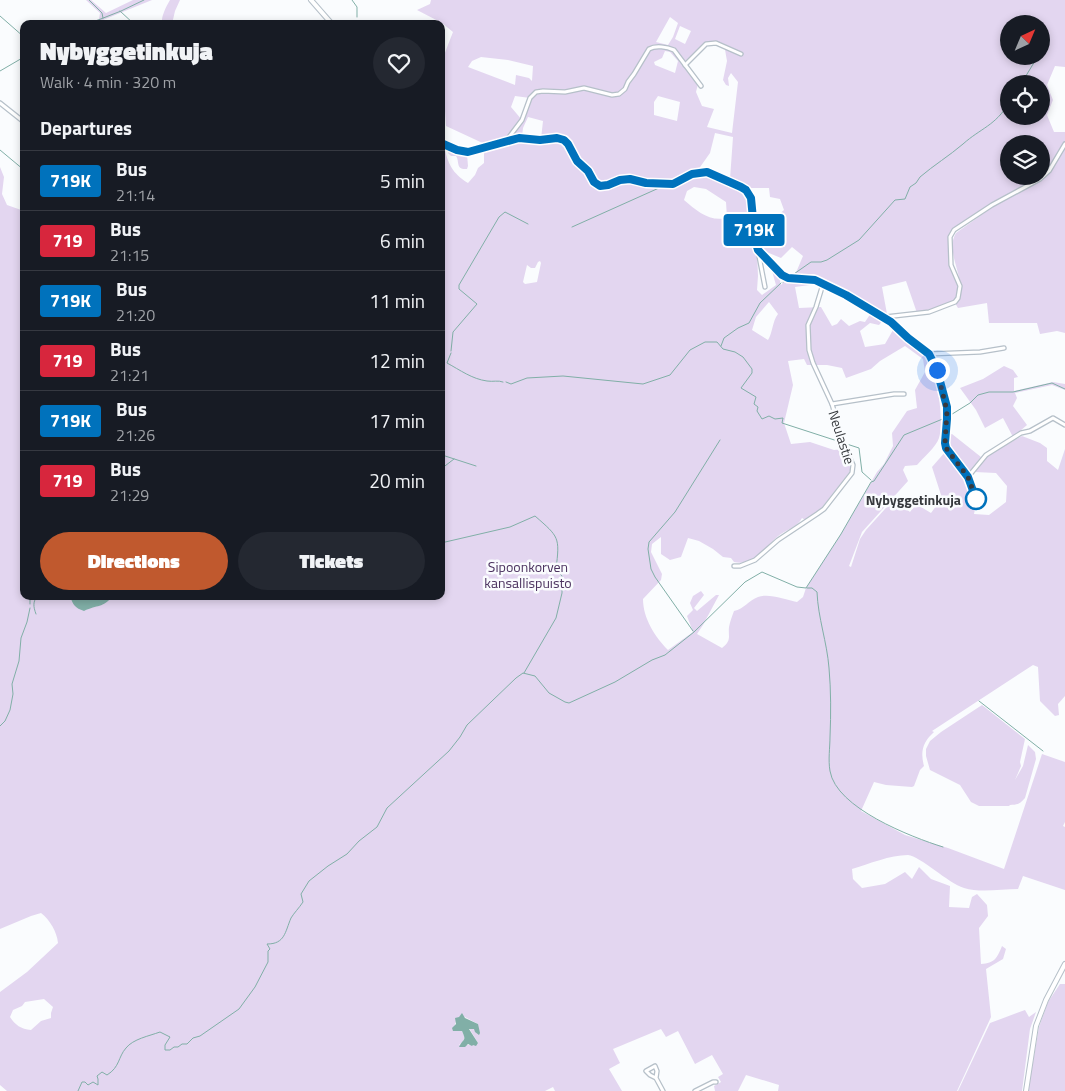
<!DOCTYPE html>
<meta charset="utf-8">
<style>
body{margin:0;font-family:"Titillium Web",sans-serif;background:#242831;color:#f1f3f6;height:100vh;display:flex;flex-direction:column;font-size:19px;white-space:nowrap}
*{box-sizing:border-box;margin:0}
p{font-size:16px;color:#9ea1a6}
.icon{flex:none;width:28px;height:28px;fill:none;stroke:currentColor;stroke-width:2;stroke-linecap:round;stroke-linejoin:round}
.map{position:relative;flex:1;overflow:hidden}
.sheet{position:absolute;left:20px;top:20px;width:425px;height:580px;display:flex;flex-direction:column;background:#171b24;border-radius:10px;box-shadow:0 2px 8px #0003}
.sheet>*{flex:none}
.badge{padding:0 10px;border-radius:4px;font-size:18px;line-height:32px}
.needle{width:32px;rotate:44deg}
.buttons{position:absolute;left:1000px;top:15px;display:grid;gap:10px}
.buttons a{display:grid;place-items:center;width:50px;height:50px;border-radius:50%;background:#171b24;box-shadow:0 2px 8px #0003;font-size:25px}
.you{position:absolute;width:25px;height:25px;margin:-12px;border:4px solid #fff;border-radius:50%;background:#1a73e8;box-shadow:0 0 0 8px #1a73e833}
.map>.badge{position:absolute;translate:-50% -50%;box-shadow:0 0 0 2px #fff}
h2{padding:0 20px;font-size:19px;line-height:45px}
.round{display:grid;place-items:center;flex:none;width:52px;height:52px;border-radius:26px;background:#242831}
.overview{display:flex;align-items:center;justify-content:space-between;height:85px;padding:0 20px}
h1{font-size:24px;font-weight:800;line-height:38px}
.button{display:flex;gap:10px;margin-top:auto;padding:10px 20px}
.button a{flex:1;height:58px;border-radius:30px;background:#c0592e;color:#fff;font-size:20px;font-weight:800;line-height:58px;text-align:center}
.button a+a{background:#242831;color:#f1f3f6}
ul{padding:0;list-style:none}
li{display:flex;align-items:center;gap:15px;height:60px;padding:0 20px;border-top:1px solid #363941}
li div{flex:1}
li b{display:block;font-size:19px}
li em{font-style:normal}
li .badge{min-width:55px;font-weight:700;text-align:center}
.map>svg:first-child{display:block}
.green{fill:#e3d6f0;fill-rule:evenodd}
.water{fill:#81afa7}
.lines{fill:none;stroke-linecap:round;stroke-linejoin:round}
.stream{stroke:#81afa7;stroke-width:1}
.minor-casing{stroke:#b6c0c9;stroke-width:5.5}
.tertiary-casing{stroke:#b6c0c9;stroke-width:6}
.minor{stroke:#fff;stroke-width:3}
.tertiary{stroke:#fff;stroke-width:4}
.line-casing{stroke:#fff;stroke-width:11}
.line{stroke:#0072bc;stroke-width:8}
.walk{stroke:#373a3e;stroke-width:5;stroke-dasharray:0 9}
.stop-dot{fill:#fff;stroke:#0072bc;stroke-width:2.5}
.labels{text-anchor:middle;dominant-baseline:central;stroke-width:5;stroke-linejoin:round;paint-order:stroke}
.street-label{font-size:14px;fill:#373a3e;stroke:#fafcfe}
.stop-label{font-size:14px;font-weight:bold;fill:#373a3e;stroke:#fafcfe;text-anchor:end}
.park-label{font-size:14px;fill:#4b325f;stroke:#fafcfe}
</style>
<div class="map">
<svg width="1065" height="1091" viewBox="0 0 1065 1091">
<rect width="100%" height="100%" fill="#fafcfe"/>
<!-- green -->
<g class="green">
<polygon points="86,0 91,0 106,13 133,0 152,0 93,24 86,24 99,19 100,13"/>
<path d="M170 0H180L175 11 172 24H162C161 16 166 7 170 0Z"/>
<path d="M431 0H1065V67L1055 66 1047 85 1053 100 1047 115 1054 132H1065V333L1057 331 1040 334 1037 323H989L987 303 958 308 955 303C971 282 943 254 956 233L994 206 1047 176 1041 151V144H1009V176H1023L1028 185 993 203 954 229 949 236 951 267 959 285V294L955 301 943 306 917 313 906 281 882 287 887 314 814 274 795 275 803 256 792 247 781 258 764 251 759 228 766 225 771 216H777L784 210 780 199 770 197 769 188H747L730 179 733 137 715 133 710 153 698 170 672 182 646 181 630 177 600 184 596 181 589 170 578 160 570 143 564 138 557 137 541 139 543 121 528 117 523 128 522 137 506 140 489 146 446 126 445 111 441 109V63L453 32 442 23 417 10 430 4ZM670 17 678 23 673 37 668 45 656 42ZM1009 24H1041V56H1009ZM680 26 691 31 685 44 675 39ZM715 42 724 44 727 61 723 80 726 85 729 86 728 78 731 73 738 82 732 133 707 127 714 109 702 106 696 92 698 84 683 63 705 43ZM665 51 670 52 678 61 675 73 655 65 654 62 662 58ZM481 57 508 60 533 66 532 81 529 78 516 75 515 85 468 67 472 61ZM1009 84H1041V116H1009ZM515 96 530 98 522 120 511 107ZM658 96 680 102 677 121 654 115V102Z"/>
<path d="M519 140 540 142 563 141 567 145 575 162 586 172 593 183 599 187H608L630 181 646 185 673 186 693 175 707 174 745 191 749 198 753 240 757 251 758 276 757 290 762 295 776 285 772 271 779 277 781 285 785 280 814 282 817 284 795 287 799 308 821 307 832 326 837 324 841 319 849 326 860 321 865 322 871 313 884 319 879 325 870 323 860 331 865 347 885 344 893 330 892 326C903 337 918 346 928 360 938 374 944 421 939 438 936 447 923 458 917 465L905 466 903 470 908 481 862 532 849 566 851 567 860 539 866 530 894 499 910 512 916 504 931 513 942 498 932 467 946 451C958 470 980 489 974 514L989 515 1006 502 1007 486 996 473 975 472 988 455 1022 436 1040 443 1047 448V461L1058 470 1065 449V696L1058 704 1059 715 1055 716 1040 701 1038 667 1033 665 932 731 934 732C923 742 920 751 924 766L920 770 914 786 912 787 886 785 874 782 861 811 905 835 948 848 1004 869 1042 754 1065 762V822L1063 826 1065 827V890L1023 876 1018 889C1001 889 980 893 964 888 948 883 920 856 908 855 890 855 869 864 852 869L853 879 862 888 885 884 905 872 912 879 919 867 931 879 950 886 949 907 969 908 972 897 977 894 987 905 988 916 979 928 981 964C995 963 997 958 1002 946L1006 949 1003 959 986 969 991 1017 957 1091H778L779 1085 746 1075 738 1091H715L714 1086 721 1082 718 1077 723 1074 712 1055 695 1064 678 1031 666 1037 661 1029 613 1049 620 1063 609 1069 622 1091H555L553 1087 545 1091H7L0 1085V992L27 972 58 943C57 932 50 920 41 913L31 916 0 929V167L4 177 2 194 7 205 24 211V596H441V145L444 146C448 164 452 173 468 183L475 175 478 168 484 163V150ZM694 187 706 189 726 202 727 218C709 222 697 211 684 200L687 191ZM538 262 540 261 541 263 537 282 525 284 523 282 527 265 531 268H535ZM769 302 778 314C772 322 773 332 768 340L752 330 756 317ZM905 346 923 359 925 372 915 390 917 408 907 411 892 433 893 446 884 464 877 472 841 534 806 588 803 597 797 602C786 600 769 593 758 597 749 600 744 609 734 611 732 616 730 622 729 627 728 637 732 640 722 648L697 634 703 625 719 595H716L697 611 694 608 704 595 701 591 693 596 690 603 693 610 687 616 693 632 668 650C655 637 643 618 643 599L661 580 662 574 651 552 652 544 661 537V554L670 560 681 557 688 538 699 541 713 549 723 557 731 558 734 562C754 567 764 548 777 537 785 530 798 527 802 518L805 520 820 510 851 470 844 449 834 450 810 442 791 444 784 423 793 385 788 361 804 359 807 365H827L842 368 846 378 871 369 880 361ZM44 999 53 1007 51 1013V1018L41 1021 31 1030C21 1029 15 1025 10 1017L13 1010 22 1006 25 1002ZM461 1015 478 1024V1026L475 1029 469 1028 478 1043 473 1045H459C466 1040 465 1037 462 1031H453L456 1021Z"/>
<path d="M450 148 467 154 468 166 467 169C455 170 460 161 456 156H451L448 153Z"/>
<polygon points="1004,366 1013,370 1018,377 1014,378 1014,391 1053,382 1065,384 1065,390 1052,385 1015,393 1017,398 1013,406 1027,425 1013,437 1003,418 985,428 976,410 960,388 983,379"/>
<path d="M952 434 981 457 969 474 966 473C957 461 946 451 947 435Z"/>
<path d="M982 705 1025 739 1020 762 1021 766 1015 780 1023 766 1028 745 1035 752 1036 759 1025 798C1020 804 1017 805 1010 805L1009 806H979L971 802 960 785 930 770 926 756V749L930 741 941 732Z"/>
<polygon points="1060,984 1065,984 1065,1091 1028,1091 1039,1027 1048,1002"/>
<polygon points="1025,1010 1029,1017 1036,1012 1030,1029 1022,1091 958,1091 990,1023"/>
</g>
<!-- water -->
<g class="water">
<path d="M70 596H113C102 609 98 604 84 611 75 608 73 605 70 596Z"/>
<path d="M462 1013 465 1018 478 1024 480 1033 479 1035 475 1032 474 1029H469L478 1043 476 1046 473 1045 472 1046 468 1044 465 1047H459C463 1038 467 1042 462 1031H453L452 1028 456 1024 455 1018 459 1017Z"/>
</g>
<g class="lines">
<!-- stream -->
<g class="stream">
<polyline points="89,0 102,13 103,18"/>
<polyline points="352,0 357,7 357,17"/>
<polyline points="120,11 134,24"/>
<polyline points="0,16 24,37"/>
<polyline points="88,24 121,11 144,0"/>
<polyline points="1041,51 1042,49"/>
<polyline points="0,71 24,57"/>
<polyline points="1021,84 1038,56"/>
<polyline points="0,150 24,170"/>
<polyline points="572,227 659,188"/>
<path d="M791 276 811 262H821L827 260 859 240 895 200 905 199 910 187 916 183 920 177C934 165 949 156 963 144 981 128 995 126 1009 103"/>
<polyline points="783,282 788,280"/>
<polyline points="721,346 724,338 738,328 749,323 760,303 781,283"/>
<polyline points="451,351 453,332 477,304 459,289 459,285 499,217 505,212 528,224"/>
<path d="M451 353 447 363C460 370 472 379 487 381 493 382 498 380 503 382"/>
<polyline points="506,382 511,384 527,378 563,376 643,384 670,375 690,350 705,342 717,342 723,349 735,352 743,357 752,369 752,373 741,388 756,397 754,404 758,407 757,411 762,419 769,416 775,419 783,418 782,423 859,448 862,472 871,480"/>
<polyline points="949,416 970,403 978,395 989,392 1013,392 1052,383 1065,389"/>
<polyline points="442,455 476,466"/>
<polyline points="441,469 454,459"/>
<path d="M441 543 510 527 535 516C559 537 560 537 556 569L562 576V593L556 618 524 673"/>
<path d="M807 588H812L817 592C818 618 827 642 829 668 831 690 831 714 830 737 830 747 828 760 830 771 836 808 911 837 943 847"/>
<polyline points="30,596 30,604"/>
<path d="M36 614C33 606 33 602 37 596"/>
<polyline points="693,631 655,577 651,569 648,549 649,542 675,512 720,440"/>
<polyline points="979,701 1043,751"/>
<polyline points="0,726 5,721 10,710 13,694 12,684 19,661 21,638 27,622 30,608"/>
<path d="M78 1091 82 1082H85L88 1085 93 1082 98 1085V1079L97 1076 102 1072 107 1075C120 1067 118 1057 126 1048 133 1039 149 1036 160 1032L170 1037 165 1045V1050H170L174 1047H178L182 1044H187L193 1038 200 1036 239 1009 255 987 268 962V951L270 949 267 944C285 944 285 932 291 918 294 913 299 908 303 902L301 894 309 881 328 866 347 854 359 841 377 827 387 808 449 751 460 737 467 725 516 678 523 673 535 676 549 693 565 702 569 703 615 682 652 660 665 655 694 632 745 582 762 572 797 587 806 588 841 534 871 482 874 481 904 435 945 418"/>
</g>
<defs>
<g id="minor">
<polyline points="685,65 706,44 716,43 741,54"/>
<polyline points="0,103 24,122"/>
<path d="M506 141 522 120 530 98 536 92 543 91 565 92 584 88 612 95 619 94 625 89 628 82 634 74 649 49C656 45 667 47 674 50L701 86"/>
<polyline points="758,251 765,287"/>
<polyline points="885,317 929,312 955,302 958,298 960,286 951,265 950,237 954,230 992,205 1040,179 1049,171 1065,144"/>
<polyline points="929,354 980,352 1004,348"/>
<polyline points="832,404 894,394 904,394"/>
<polyline points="968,477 986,455 1021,433 1030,431 1053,418 1065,425"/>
<polyline points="734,566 740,566 755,560 778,540 817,514 824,509 852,473 853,465 844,445 832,404 813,363 809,350 808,325 816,307 823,284"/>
<polyline points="656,1078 650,1075 646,1071 655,1066 657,1071 656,1078 663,1091"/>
<polyline points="695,1091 713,1082 716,1082"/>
</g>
<g id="tertiary">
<polyline points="311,0 332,24"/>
<polyline points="441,143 457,150 468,152 519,138 540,140 564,140 568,144 577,161 588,171 594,182 600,186 608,185 630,179 646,183 673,184 693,174 707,172 714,174 746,190 752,203 755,240 758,250 782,275 788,278 815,280 846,295 891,322 908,339 929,354 937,370 947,411 945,443 946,448 968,477 976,499"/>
<polyline points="1026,1091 1036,1026 1046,1000 1065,964"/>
</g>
</defs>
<!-- minor casing -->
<use href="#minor" class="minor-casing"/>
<!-- tertiary casing -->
<use href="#tertiary" class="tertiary-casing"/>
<!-- minor -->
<use href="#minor" class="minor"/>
<!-- tertiary -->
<use href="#tertiary" class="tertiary"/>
</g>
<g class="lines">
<defs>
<polyline id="line" points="441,143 457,150 468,152 519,138 540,140 557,138 564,140 568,144 577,161 588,171 594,182 600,186 608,185 620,180 630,179 646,183 673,184 692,174 707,172 741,187 746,190 751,198 755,240 758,250 782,275 788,278 815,280 846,295 891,322 908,338 929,354 937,370 947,407 947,419 945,443 946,448 968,477 976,499"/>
</defs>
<!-- line casing -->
<use href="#line" class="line-casing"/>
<!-- line -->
<use href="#line" class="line"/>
<!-- walk -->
<polyline class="walk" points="937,370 947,411 945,443 946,448 968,477 976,499"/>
</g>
<!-- markers -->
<circle class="stop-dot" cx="976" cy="499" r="10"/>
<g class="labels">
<!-- street labels -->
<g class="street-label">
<text transform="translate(842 437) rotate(72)">Neulastie</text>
</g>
<!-- stop labels -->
<g class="stop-label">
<text x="961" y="499">Nybyggetinkuja</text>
</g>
<!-- park labels -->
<g class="park-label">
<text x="528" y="566">Sipoonkorven<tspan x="528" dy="16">kansallispuisto</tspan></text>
</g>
</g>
</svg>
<div class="buttons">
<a><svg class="needle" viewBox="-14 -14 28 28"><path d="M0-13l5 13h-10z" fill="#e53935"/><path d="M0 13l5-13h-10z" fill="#9ea1a6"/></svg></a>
<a><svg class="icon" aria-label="locate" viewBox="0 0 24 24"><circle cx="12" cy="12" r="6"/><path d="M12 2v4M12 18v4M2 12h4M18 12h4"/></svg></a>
<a><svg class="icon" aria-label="layers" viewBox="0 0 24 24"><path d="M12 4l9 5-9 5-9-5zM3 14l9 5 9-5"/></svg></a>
</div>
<div class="you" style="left:937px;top:370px"></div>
<b class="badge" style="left:754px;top:230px;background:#0072bc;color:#fff">719K</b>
<section class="sheet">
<div class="overview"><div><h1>Nybyggetinkuja</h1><p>Walk · 4 min · 320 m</p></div><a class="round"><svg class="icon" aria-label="heart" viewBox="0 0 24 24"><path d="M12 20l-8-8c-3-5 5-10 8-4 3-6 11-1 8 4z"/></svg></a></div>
<h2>Departures</h2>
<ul>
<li><span class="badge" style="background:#0072bc;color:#fff">719K</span><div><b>Bus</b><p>21:14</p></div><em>5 min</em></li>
<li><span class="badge" style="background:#d7263d;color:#fff">719</span><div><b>Bus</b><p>21:15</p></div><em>6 min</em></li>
<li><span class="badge" style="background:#0072bc;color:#fff">719K</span><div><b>Bus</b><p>21:20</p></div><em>11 min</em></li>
<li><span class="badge" style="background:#d7263d;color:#fff">719</span><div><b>Bus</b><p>21:21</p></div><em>12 min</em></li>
<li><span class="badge" style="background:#0072bc;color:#fff">719K</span><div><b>Bus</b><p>21:26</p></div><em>17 min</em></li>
<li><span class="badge" style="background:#d7263d;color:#fff">719</span><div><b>Bus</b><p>21:29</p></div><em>20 min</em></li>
</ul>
<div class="button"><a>Directions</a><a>Tickets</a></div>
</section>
</div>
